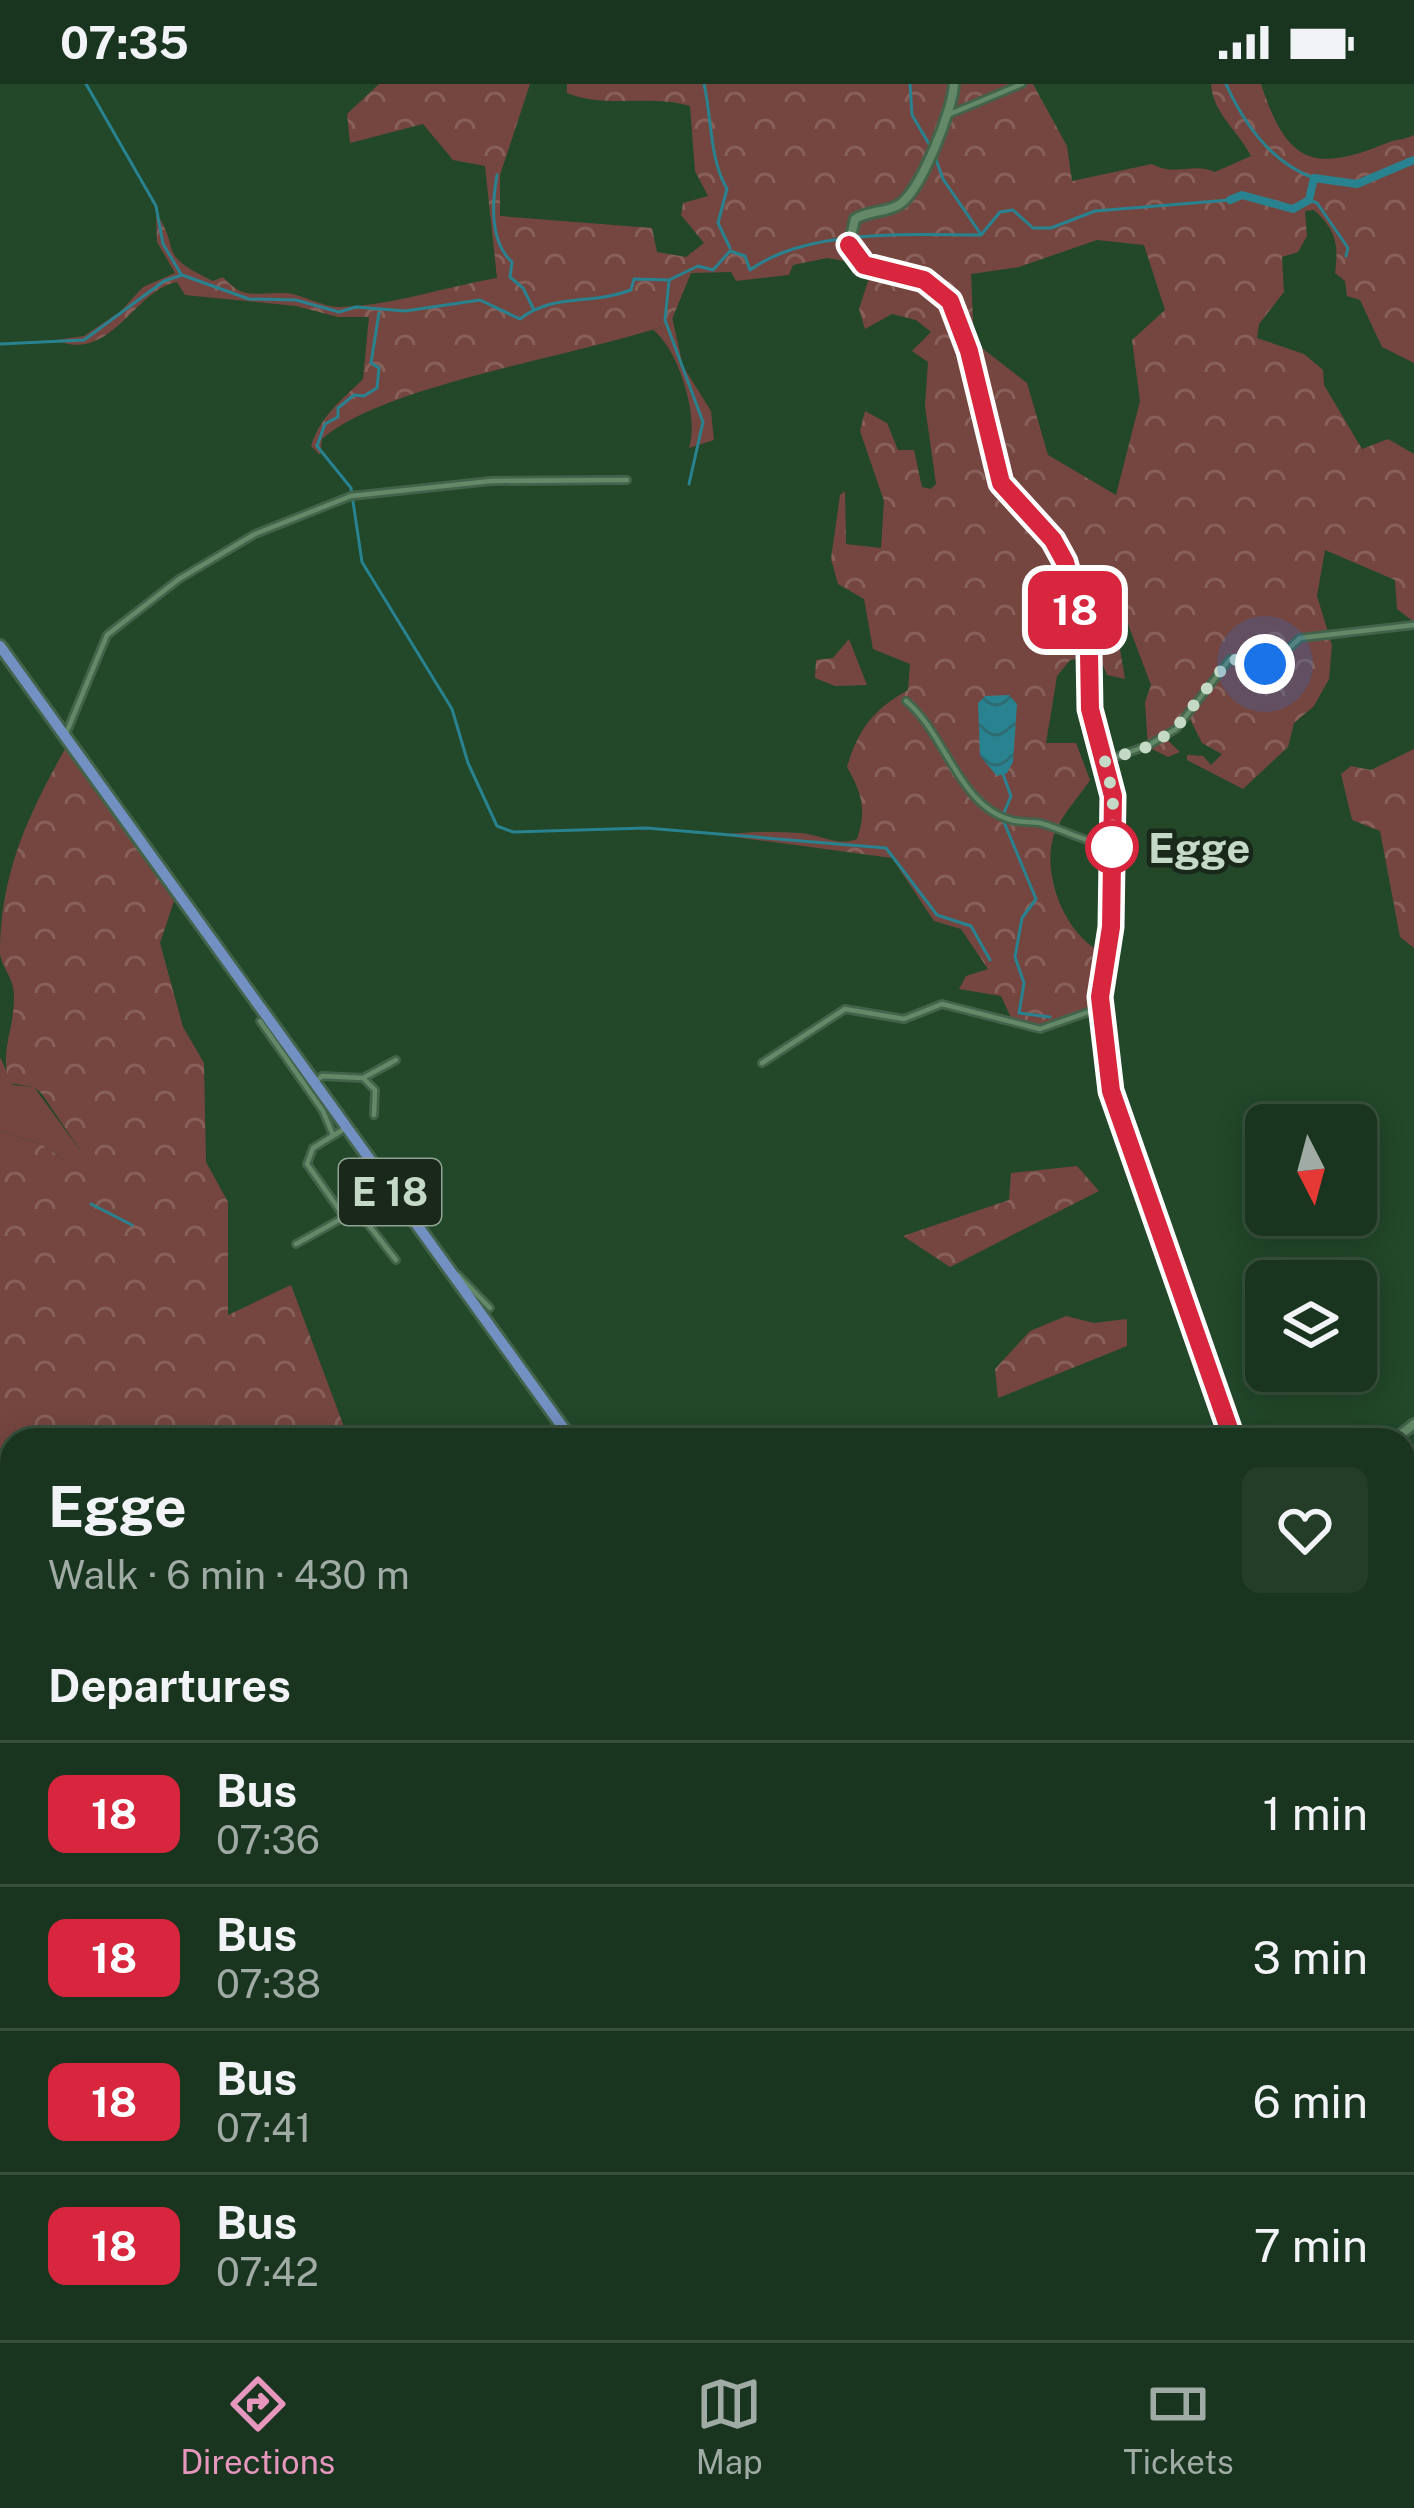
<!DOCTYPE html>
<meta charset="utf-8">
<style>
body{margin:0;font-family:"Public Sans",sans-serif;background:#233d28;color:#f1f3f6;height:100vh;display:flex;flex-direction:column;font-size:45px;white-space:nowrap}
*{box-sizing:border-box;margin:0}
p{font-size:39px;color:#9faba4}
.icon{flex:none;width:66px;height:66px;fill:none;stroke:currentColor;stroke-width:2;stroke-linecap:round;stroke-linejoin:round}
.map{position:relative;flex:1;overflow:hidden}
.sheet{position:absolute;left:0px;top:1344px;width:1416px;height:912px;display:flex;flex-direction:column;background:#1a351f;border-radius:36px 36px 0 0;box-shadow:0 6px 30px #0003,0 0 0 3px #38503d}
.sheet>*{flex:none}
.badge{padding:0 24px;border-radius:18px;font-size:42px;line-height:78px}
.needle{width:78px;rotate:174deg}
.fabs{position:absolute;left:1245px;top:1020px;display:grid;gap:24px}
.fabs a{display:grid;place-items:center;width:132px;height:132px;border-radius:18px;background:#1a351f;box-shadow:0 6px 30px #0003,0 0 0 3px #38503d;font-size:60px}
.you{position:absolute;width:60px;height:60px;margin:-30px;border:9px solid #fff;border-radius:50%;background:#1a73e8;box-shadow:0 0 0 18px #1a73e833}
.map>.badge{position:absolute;translate:-50% -50%;box-shadow:0 0 0 6px #fff}
h2{padding:0 48px;font-size:45px;line-height:108px}
.round{display:grid;place-items:center;flex:none;width:126px;height:126px;border-radius:18px;background:#233d28}
.overview{display:flex;align-items:center;justify-content:space-between;height:204px;padding:0 48px}
h1{font-size:57px;font-weight:700;line-height:90px}
ul{padding:0;list-style:none}
li{display:flex;align-items:center;gap:36px;height:144px;padding:0 48px;border-top:3px solid #38503d}
li div{flex:1}
li b{display:block;font-size:45px}
li em{font-style:normal}
li .badge{min-width:132px;font-weight:700;text-align:center}
.status{display:flex;justify-content:space-between;align-items:center;height:84px;padding:0 60px;background:#1a351f;direction:ltr}
.status svg{height:33px;fill:currentColor}
.dock{display:flex;justify-content:space-around;align-items:center;height:168px;border-top:3px solid #38503d;background:#1a351f;font-size:33px;color:#9faba4}
.dock a{display:grid;justify-items:center;gap:6px}
.dock .selected{color:#e797bd}
.map>svg:first-child{display:block}
.green{fill:#754640}
.forest{fill:url(#forest-crowns);fill-rule:evenodd}
.water{fill:url(#water-waves)}
.lines{fill:none;stroke-linecap:round;stroke-linejoin:round}
.stream{stroke:#29828f;stroke-width:3}
.river{stroke:#29828f;stroke-width:8}
.minor-casing{stroke:#43634a;stroke-width:10}
.secondary-casing{stroke:#43634a;stroke-width:14}
.primary-casing{stroke:#43634a;stroke-width:15}
.trunk-casing{stroke:#43634a;stroke-width:16}
.minor{stroke:#638968;stroke-width:4.5}
.secondary{stroke:#638968;stroke-width:8}
.primary{stroke:#6f8eac;stroke-width:9}
.trunk{stroke:#7390c2;stroke-width:10}
.line-casing{stroke:#fff;stroke-width:27}
.line{stroke:#d7263d;stroke-width:18}
.walk{stroke:#c4d9c6;stroke-width:12;stroke-dasharray:0 21.6}
.stop-dot{fill:#fff;stroke:#d7263d;stroke-width:6}
.labels{text-anchor:middle;dominant-baseline:central;stroke-width:9;stroke-linejoin:round;paint-order:stroke}
.shield{fill:#19281b;stroke:#91a493;stroke-width:3}
.shield-label{font-size:39px;font-weight:bold;fill:#c4d9c6}
.stop-label{font-size:42px;font-weight:bold;fill:#c4d9c6;stroke:#19281b;text-anchor:start}
</style>
<div class="status"><b>07:35</b><svg viewBox="0 0 49 12"><path d="M0 12V9h3v3zM5 12V6h3v6zM10 12V3h3v9zM15 12V0h3v12zM26 1h20v11H26zM47 4h2v5h-2z"/></svg></div>
<div class="map">
<svg width="1414" height="2256" viewBox="0 0 1414 2256">
<defs>
<pattern id="forest-crowns" width="20" height="18" patternUnits="userSpaceOnUse" patternTransform="scale(3)"><rect width="20" height="18" fill="#754640"/><path d="M2 6a3 3 0 1 1 6 0M12 15a3 3 0 1 1 6 0" fill="none" stroke="#87605a"/></pattern>
<pattern id="water-waves" width="16" height="10" patternUnits="userSpaceOnUse" patternTransform="scale(3)"><rect width="16" height="10" fill="#29828f"/><path d="M0 5q4-4 8 0t8 0" fill="none" stroke="#2f6b72"/></pattern>
</defs>
<rect width="100%" height="100%" fill="#224729"/>
<!-- green -->
<g class="green">
<path d="M672 233 683 282 711 327 714 356 689 364C700 334 678 264 653 246L669 240Z"/>
<polygon points="0,973 13,1001 34,1003 82,1069 78,1075 67,1078 41,1060 0,1047"/>
</g>
<!-- forest -->
<g class="forest">
<path d="M379 0H530L500 91V132L652 144 657 168 686 173 704 159 681 131 683 119 708 112 695 87 690 22C649 10 606 25 567 9V0H1033L1067 62 1072 97 1152 80C1175 93 1193 78 1215 88L1251 72C1238 46 1213 30 1211 0H1261C1287 80 1314 89 1387 59 1396 55 1405 56 1414 51V279L1382 263 1360 216 1347 212 1345 197 1335 189C1339 160 1336 146 1314 126L1305 127 1307 152 1298 168 1282 173 1284 208 1259 240 1257 254 1304 270 1323 286 1324 301 1362 365 1388 355 1414 370V538L1397 525 1395 496 1325 466 1317 512 1332 561 1329 595 1314 622 1294 639 1288 663 1243 705 1187 676V671L1203 672 1211 681 1222 670 1202 659 1188 631 1164 653 1180 668 1168 673 1148 663 1145 618 1151 601 1128 540 1117 547 1125 595 1107 591 1099 572 1070 576 1057 592 1046 659H1076L1090 696C1079 713 1058 735 1053 754 1042 794 1067 854 1104 869L1090 922 1041 943 1014 940 1001 912 959 905 966 892 988 885 961 845 934 837 892 774 720 751C746 748 773 747 799 749 821 750 835 763 857 755 867 727 862 709 847 683 859 644 873 626 908 606L910 580 873 565 864 515 838 500 831 475 840 411 845 407 846 460 881 464 884 417 860 347 865 327 887 339 898 366H914L922 403 931 405 936 400 925 322 928 278 912 267 931 248 916 236 892 230 865 245 859 225 873 182 827 174 793 181 789 191 736 197 731 188 691 189 670 240C582 271 382 301 322 355L320 371 311 362C321 331 341 317 363 295L369 233H338L296 222 185 211 177 198C134 206 111 280 56 256L84 252 121 227 143 203 175 189 157 158 156 129C183 168 154 169 213 197L223 193C243 217 257 208 283 209 302 209 320 223 339 223 391 222 444 203 497 194L485 82 453 76 423 40 350 59 347 30ZM1097 156 1144 161 1165 226 1132 256 1140 317 1116 411 1048 371 1027 299 974 258 971 190 1019 183Z"/>
<polygon points="849,555 867,601 835,602 815,594 816,576 833,574"/>
<path d="M65 665 174 817 160 859 183 943 204 979 206 1078 228 1118V1231L291 1201 346 1348 365 1356H12V1969L0 1952 10 1921 0 1872V1047L41 1060 67 1078 82 1069 42 1010 34 1003 9 999C0 963 14 949 14 912 14 894 3 886 0 870 0 790 28 731 65 665Z"/>
<polygon points="1414,665 1414,864 1400,853 1380,747 1352,736 1341,690 1351,682 1371,686"/>
<polygon points="1077,1082 1099,1107 950,1183 903,1152 1009,1116 1011,1089"/>
<polygon points="1066,1232 1094,1239 1127,1235 1127,1262 998,1314 995,1285 1030,1247"/>
<polygon points="11,2129 12,2244 39,2244 25,2256 0,2256 0,2132"/>
<polygon points="193,2244 655,2244 651,2256 212,2256"/>
</g>
<!-- water -->
<polygon class="water" points="1009,611 1017,620 1013,678 1007,689 997,692 980,672 978,619 985,612"/>
<g class="lines">
<!-- stream -->
<g class="stream">
<polyline points="86,0 156,122 163,160 181,190"/>
<path d="M704 0C712 34 709 74 727 105L718 139 730 164"/>
<polyline points="910,0 912,31 929,60"/>
<path d="M1226 0C1244 40 1272 79 1314 94"/>
<polyline points="934,70 943,95 980,149"/>
<path d="M497 91C492 119 490 158 512 178L510 193 523 204 533 224"/>
<polyline points="1309,116 1317,119 1348,164 1346,172"/>
<polyline points="669,197 665,236 703,338 689,400"/>
<polyline points="379,229 371,279 379,284 377,304 364,312 354,311 338,324 338,333 325,340 317,362 351,404 362,478 452,625 468,679 497,742 513,748 646,744 886,764 937,831 971,842 990,876"/>
<path d="M0 260 84 256 164 197 182 191 249 215 296 216 339 228 356 223 405 227 480 216 520 235C553 209 592 221 631 206L634 195 669 196 698 182 713 186 730 167 745 172 750 186C808 144 909 151 981 151L1000 128 1013 126 1033 144H1051L1095 127 1230 116"/>
<polyline points="1003,690 1011,712 1004,729"/>
<polyline points="1004,738 1036,815 1022,834 1015,873 1024,899 1019,929 1050,933"/>
<polyline points="91,1120 132,1141"/>
<polyline points="0,2214 12,2218"/>
<polyline points="0,2235 12,2230"/>
<polyline points="341,2244 342,2256"/>
</g>
<!-- river -->
<polyline class="river" points="1230,116 1242,111 1293,125 1309,116 1314,94 1357,100 1414,76"/>
<defs>
<g id="minor">
<polyline points="950,30 1022,0"/>
<path d="M906 617C945 649 959 722 1011 736 1021 739 1031 737 1040 739 1066 746 1083 759 1112 760"/>
<polyline points="65,652 107,551 179,495 255,450 351,412 491,397 627,396"/>
<polyline points="1105,677 1149,661 1176,645 1230,575 1272,580 1300,554 1414,541"/>
<polyline points="260,937 323,1027 333,1051"/>
<polyline points="762,979 845,925 904,935 942,920 1040,945 1100,924"/>
<polyline points="363,994 396,976"/>
<polyline points="314,999 322,992 363,994 375,1006 374,1031"/>
<polyline points="343,1131 307,1080 313,1064 344,1045"/>
<polyline points="296,1160 357,1126 396,1176"/>
<polyline points="458,1191 490,1224"/>
<polyline points="1404,2208 1414,2212"/>
<polyline points="694,2251 710,2244"/>
<polyline points="801,2256 804,2244"/>
</g>
<g id="secondary">
<path d="M954 0C953 25 921 106 900 120 887 129 869 126 855 135L849 161 864 181 924 196 950 217 969 267 1001 399 1063 472 1089 569 1090 625 1113 712 1111 843 1100 913 1111 1007 1233 1356"/>
<polyline points="1394,1356 1414,1340"/>
<polyline points="1146,2256 1151,2244"/>
</g>
<g id="primary">
<polyline points="0,2066 12,2080"/>
<polyline points="166,2244 184,2256"/>
</g>
<g id="trunk">
<polyline points="0,562 572,1356"/>
<polyline points="871,2256 872,2244"/>
</g>
</defs>
<!-- minor casing -->
<use href="#minor" class="minor-casing"/>
<!-- secondary casing -->
<use href="#secondary" class="secondary-casing"/>
<!-- primary casing -->
<use href="#primary" class="primary-casing"/>
<!-- trunk casing -->
<use href="#trunk" class="trunk-casing"/>
<!-- minor -->
<use href="#minor" class="minor"/>
<!-- secondary -->
<use href="#secondary" class="secondary"/>
<!-- primary -->
<use href="#primary" class="primary"/>
<!-- trunk -->
<use href="#trunk" class="trunk"/>
</g>
<g class="lines">
<defs>
<polyline id="line" points="849,161 864,181 924,196 950,217 969,267 1001,399 1053,456 1065,478 1089,568 1090,625 1113,712 1111,843 1100,913 1111,1007 1233,1356"/>
</defs>
<!-- line casing -->
<use href="#line" class="line-casing"/>
<!-- line -->
<use href="#line" class="line"/>
<!-- walk -->
<polyline class="walk" points="1112,763 1113,712 1105,677 1150,662 1176,644 1230,575 1265,580"/>
</g>
<!-- markers -->
<circle class="stop-dot" cx="1112" cy="763" r="24"/>
<g class="labels">
<!-- shield labels -->
<rect class="shield" x="339" y="1075" width="102" height="66" rx="9"/>
<g class="shield-label">
<text x="390" y="1108">E 18</text>
</g>
<!-- stop labels -->
<g class="stop-label">
<text x="1148" y="763">Egge</text>
</g>
</g>
</svg>
<div class="fabs">
<a><svg class="needle" viewBox="-14 -14 28 28"><path d="M0-13l5 13h-10z" fill="#e53935"/><path d="M0 13l5-13h-10z" fill="#9faba4"/></svg></a>
<a><svg class="icon" aria-label="layers" viewBox="0 0 24 24"><path d="M12 4l9 5-9 5-9-5zM3 14l9 5 9-5"/></svg></a>
</div>
<div class="you" style="left:1265px;top:580px"></div>
<b class="badge" style="left:1075px;top:526px;background:#d7263d;color:#fff">18</b>
<section class="sheet">
<div class="overview"><div><h1>Egge</h1><p>Walk · 6 min · 430 m</p></div><a class="round"><svg class="icon" aria-label="heart" viewBox="0 0 24 24"><path d="M12 20l-8-8c-3-5 5-10 8-4 3-6 11-1 8 4z"/></svg></a></div>
<h2>Departures</h2>
<ul>
<li><span class="badge" style="background:#d7263d;color:#fff">18</span><div><b>Bus</b><p>07:36</p></div><em>1 min</em></li>
<li><span class="badge" style="background:#d7263d;color:#fff">18</span><div><b>Bus</b><p>07:38</p></div><em>3 min</em></li>
<li><span class="badge" style="background:#d7263d;color:#fff">18</span><div><b>Bus</b><p>07:41</p></div><em>6 min</em></li>
<li><span class="badge" style="background:#d7263d;color:#fff">18</span><div><b>Bus</b><p>07:42</p></div><em>7 min</em></li>
</ul>
</section>
</div>
<nav class="dock">
<a class="selected"><svg class="icon" aria-label="directions" viewBox="0 0 24 24"><path d="M12 3l9 9-9 9-9-9zM9 14v-3h6M13 9l2 2-2 2"/></svg>Directions</a>
<a><svg class="icon" aria-label="map" viewBox="0 0 24 24"><path d="M3 6l6-2 6 2 6-2v14l-6 2-6-2-6 2zM9 4v14M15 6v14"/></svg>Map</a>
<a><svg class="icon" aria-label="tickets" viewBox="0 0 24 24"><path d="M3 7h18v10H3zM15 7v10"/></svg>Tickets</a>
</nav>
